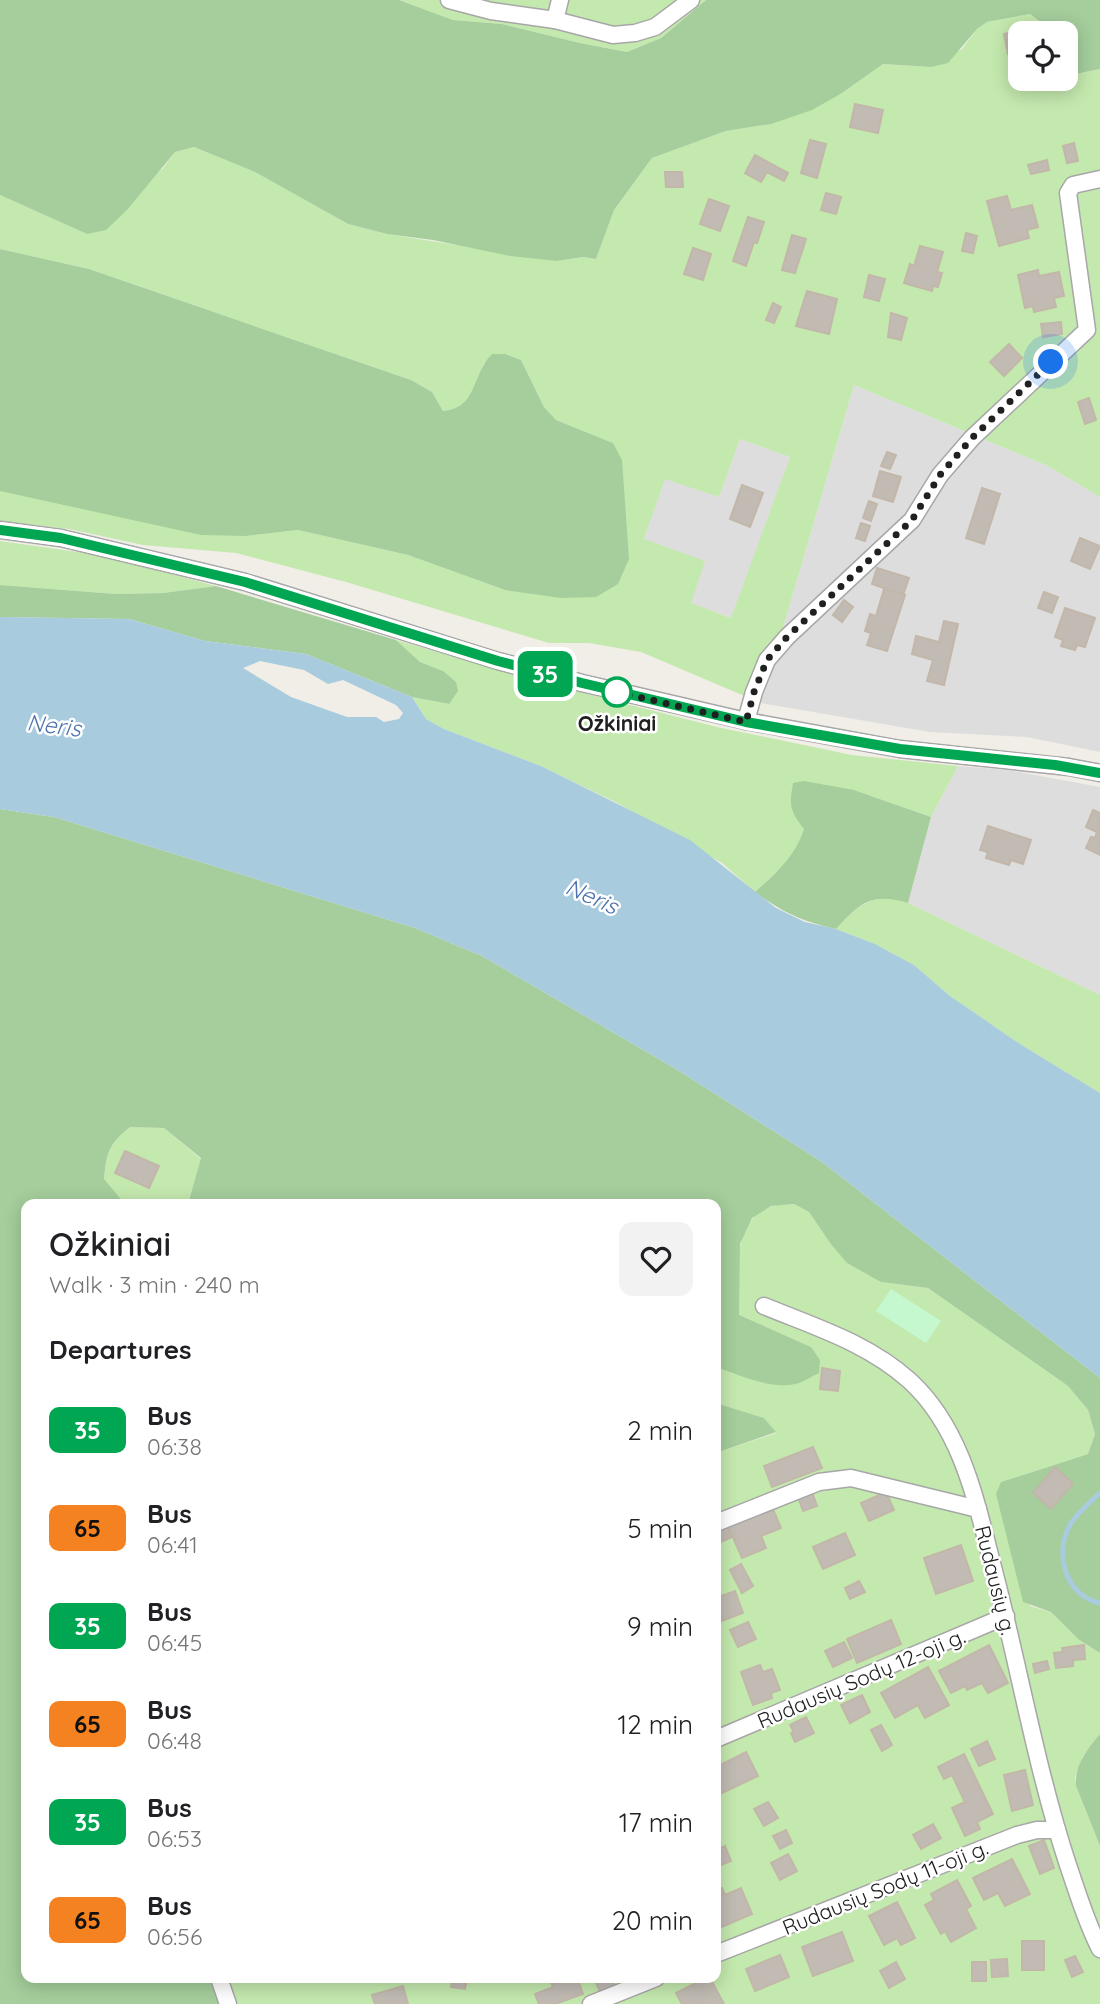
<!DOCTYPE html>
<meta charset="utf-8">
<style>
body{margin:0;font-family:Quicksand,sans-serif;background:#f2f2f2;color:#202124;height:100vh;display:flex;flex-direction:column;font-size:26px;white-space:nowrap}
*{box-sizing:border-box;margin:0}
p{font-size:23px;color:#757577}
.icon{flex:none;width:38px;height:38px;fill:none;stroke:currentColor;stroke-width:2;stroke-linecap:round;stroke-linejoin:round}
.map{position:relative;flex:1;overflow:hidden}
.details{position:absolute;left:21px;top:1199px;width:700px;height:784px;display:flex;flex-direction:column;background:#fff;border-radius:14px;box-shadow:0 4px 18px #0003}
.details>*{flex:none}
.badge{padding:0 14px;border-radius:10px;font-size:24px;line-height:46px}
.controls{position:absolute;left:1008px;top:21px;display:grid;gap:14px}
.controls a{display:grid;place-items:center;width:70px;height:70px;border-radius:14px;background:#fff;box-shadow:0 4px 18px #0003;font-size:35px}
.you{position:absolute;width:35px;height:35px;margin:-18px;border:5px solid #fff;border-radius:50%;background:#1a73e8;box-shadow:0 0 0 10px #1a73e833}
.map>.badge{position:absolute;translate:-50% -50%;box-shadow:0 0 0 4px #fff}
h2{padding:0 28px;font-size:26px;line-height:63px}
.round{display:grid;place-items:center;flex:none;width:74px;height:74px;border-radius:14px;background:#f2f2f2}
.summary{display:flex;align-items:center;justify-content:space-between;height:119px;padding:0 28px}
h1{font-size:33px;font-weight:600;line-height:52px}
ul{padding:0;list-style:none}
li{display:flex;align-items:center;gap:21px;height:98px;padding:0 28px}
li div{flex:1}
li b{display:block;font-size:26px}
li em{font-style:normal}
li .badge{min-width:77px;font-weight:700;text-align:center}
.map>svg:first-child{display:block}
.residential{fill:#dedddd}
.grass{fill:#c4e9ae;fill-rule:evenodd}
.forest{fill:#a5ce9c}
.park{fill:#c5f8cf}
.water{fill:#a8cbdd;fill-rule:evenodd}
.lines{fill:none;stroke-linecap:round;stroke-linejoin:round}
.stream{stroke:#a8cbdd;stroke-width:5}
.building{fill:#c1bbb3;stroke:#c2b7a9;stroke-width:2}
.minor-casing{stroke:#a7a7a7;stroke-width:19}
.minor{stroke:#fff;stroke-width:16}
.line-casing{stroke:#fff;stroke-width:16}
.line{stroke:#00a651;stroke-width:10}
.walk{stroke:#202020;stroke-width:7;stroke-dasharray:0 12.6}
.stop-dot{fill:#fff;stroke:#00a651;stroke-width:3.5}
.labels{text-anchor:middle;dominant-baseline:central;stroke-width:5;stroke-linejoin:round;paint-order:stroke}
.stop-label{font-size:21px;font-weight:bold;fill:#202020;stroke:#fff}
.street-label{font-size:21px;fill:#202020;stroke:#fff}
.water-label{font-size:23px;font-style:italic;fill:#4e73ae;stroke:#fff}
</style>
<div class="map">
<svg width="1100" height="2004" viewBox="0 0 1100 2004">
<rect width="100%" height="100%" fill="#f0eee7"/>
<!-- residential -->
<g class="residential">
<polygon points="854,385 1048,466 1100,497 1100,752 1027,737 930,732 761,703"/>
<polygon points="740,439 790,457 732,618 690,603 644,539 665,478 719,497"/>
<polygon points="958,766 1008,770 1100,787 1100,995 908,903 931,817"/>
</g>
<!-- grass -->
<g class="grass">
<polygon points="399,0 706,0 661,38 627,52 580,43 502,24 453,20"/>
<path d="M1030 14 1042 23 1045 33H1020V79H1066V76L1100 69V497L1048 466 854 385 761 703 641 652 589 643H549L346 582 236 553 143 545 69 529 0 521V491H6L246 536 298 530 408 555 505 590 613 443 556 420 544 407 521 360 484 363C474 386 472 408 443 411L432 392 411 380 89 269 0 249V195L87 234 163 168 175 152 194 147 255 172 348 224 387 234 557 261 583 257 596 259 614 210 652 158 726 131 771 124 842 93 883 64 931 67 962 49 977 29 987 22ZM740 439 790 457 731 618 691 603 705 561 644 539 665 479 719 497Z"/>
<polygon points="0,541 99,555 216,586 163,593 116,594 0,585"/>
<polygon points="396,640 544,683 717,727 852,755 958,766 931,817 854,790 804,829 799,844 786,863 755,892 722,863 619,804 541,766 444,729 426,719 412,697 449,704 443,671 420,662"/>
<path d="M889 897 908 903 1100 995V1093L1020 1044 950 996 914 965 875 944 836 929C854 910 862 900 889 897Z"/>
<path d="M130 1127 164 1128 201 1159 189 1199 203 1204H125L104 1180C107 1152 108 1145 130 1127Z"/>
<path d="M794 1204 809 1212 830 1243 881 1282 928 1288 1068 1386 1088 1410 1095 1434 1088 1454 1001 1482 1030 1606 1051 1612 1078 1639 1100 1653V1734L1083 1756 1075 1777 1076 1786 1100 1846V2004H222L210 1978H716V1453L776 1433 764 1418 716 1403V1367L764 1383 811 1347 738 1315C739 1281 729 1219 772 1206 778 1204 787 1205 794 1204Z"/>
</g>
<!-- forest -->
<g class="forest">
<polygon points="0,0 399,0 453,20 502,24 580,43 627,52 661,38 706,0 1100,0 1100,69 1066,76 1066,33 1045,33 1042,23 1030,14 987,22 977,29 948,63 931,67 883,64 842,93 812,110 771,124 726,131 652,158 614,210 596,259 583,257 557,261 510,256 433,240 387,234 348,224 255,172 194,147 175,152 127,210 106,230 87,234 0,195"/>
<path d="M0 249 89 269 411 380 432 392 443 411C478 408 471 375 492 354H505L521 360 544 407 556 420 613 443 622 460 629 559 618 584 596 597 561 598 505 590 408 555 298 530 246 536 201 535 0 491Z"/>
<polygon points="0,585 116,594 163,593 216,586 396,640 420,662 443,671 456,682 458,691 449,704 412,697 306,654 205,641 129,619 0,617"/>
<path d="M804 781 854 790 931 817 908 903C871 892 860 903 836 929 801 921 784 913 755 892 776 873 795 857 804 829 790 811 789 806 793 783Z"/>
<path d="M0 809 54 817 415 928 482 956 676 1069 822 1162 1100 1378V1653L1078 1639 1051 1612 1023 1602 996 1494 1001 1482 1088 1454 1095 1434 1088 1410 1068 1386 928 1288 881 1282 847 1263 830 1243 809 1212 794 1204 771 1206 752 1218 740 1244 739 1315 811 1347 820 1360 819 1373C812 1376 805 1381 799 1383 772 1391 740 1375 716 1367V1204H203L189 1200 201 1158 164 1128 130 1127C108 1145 107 1152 104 1179L125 1204H26V1978H210L222 2004H0Z"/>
<polygon points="716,1403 764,1418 776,1432 716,1453"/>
<path d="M1100 1734V1846L1076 1786C1074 1766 1087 1749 1100 1734Z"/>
</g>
<!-- park -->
<polygon class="park" points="891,1289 941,1321 926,1343 876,1311"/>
<!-- water -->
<path class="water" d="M0 617 129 619 205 641 306 654 412 697 426 719 444 729 541 766 690 840 776 908 805 922 836 929 875 944 914 965 950 996 1020 1044 1100 1093V1378L822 1162 676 1069 482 956 415 928 54 817 0 809ZM260 661 304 670 328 684 343 680 396 705 403 713 399 719 384 722 376 717H347L291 697 243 668Z"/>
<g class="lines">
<!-- stream -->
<path class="stream" d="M1100 1493C1090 1502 1077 1513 1070 1525 1054 1553 1065 1596 1100 1603"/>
</g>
<!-- building -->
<g class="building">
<polygon points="1031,28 1032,33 1020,33 1020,51 1008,54 1004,34"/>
<polygon points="855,104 883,110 878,133 850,127"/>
<polygon points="810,140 826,144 817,178 801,173"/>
<polygon points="1074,143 1078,161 1067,163 1063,146"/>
<polygon points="755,155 788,173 784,181 767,172 761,182 745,173"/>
<polygon points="1047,160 1049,170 1031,174 1028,165"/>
<polygon points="665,172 682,172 683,187 666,187"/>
<polygon points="826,193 841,197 836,214 821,210"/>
<polygon points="1007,196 1011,210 1032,205 1038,227 1027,230 1029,238 999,246 987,201"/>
<polygon points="709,199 729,206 720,231 700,224"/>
<polygon points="748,217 764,222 757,243 754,242 746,266 733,261"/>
<polygon points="966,233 977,236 973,253 962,251"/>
<polygon points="792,235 806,239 795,273 782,270"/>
<polygon points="920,246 943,252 937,272 942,273 938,287 933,286 932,291 904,283 910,264 914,266"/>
<polygon points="693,248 711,254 703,280 684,274"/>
<polygon points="1038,270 1039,276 1059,272 1064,296 1054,298 1056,307 1034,312 1033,306 1025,308 1018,275"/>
<polygon points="869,275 885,279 879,301 864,297"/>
<polygon points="807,291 837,299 829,334 796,326"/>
<polygon points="773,303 781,307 774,323 766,320"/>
<polygon points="891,313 907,318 901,340 888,337"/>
<polygon points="1061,322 1062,334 1043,337 1041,324"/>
<polygon points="1009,344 1022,358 1004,376 990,362"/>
<polygon points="1089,398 1096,420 1085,424 1078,402"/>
<polygon points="887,452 896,455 890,469 881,466"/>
<polygon points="880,471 901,477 893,502 873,496"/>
<polygon points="742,485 763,493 750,527 730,519"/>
<polygon points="982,488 1000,494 984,544 966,538"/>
<polygon points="869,501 877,504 871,521 863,518"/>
<polygon points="861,523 870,526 865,541 856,538"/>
<polygon points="1080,538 1100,546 1090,569 1071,561"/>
<polygon points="877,568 909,578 903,595 872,584"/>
<polygon points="884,589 905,595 887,651 867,645 871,633 865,631 870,614 876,616"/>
<polygon points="1044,592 1058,597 1052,613 1038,608"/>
<polygon points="844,600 853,607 842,622 833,615"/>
<polygon points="1065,608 1095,618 1085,647 1077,645 1075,650 1061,646 1063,640 1055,637"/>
<polygon points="944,621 958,624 944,685 927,681 933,660 912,654 916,636 939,642"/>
<polygon points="1093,810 1100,813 1100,855 1086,848 1091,837 1095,838 1097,832 1086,827"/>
<polygon points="988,826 1031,840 1023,864 1011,860 1009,865 986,858 988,852 980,850"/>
<polygon points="125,1151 159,1166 149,1188 115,1173"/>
<polygon points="822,1368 840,1371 838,1391 820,1389"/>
<polygon points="813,1447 822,1468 772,1487 764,1466"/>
<polygon points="1055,1467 1073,1484 1051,1509 1033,1493"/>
<polygon points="812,1492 817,1506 803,1511 798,1497"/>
<polygon points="886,1492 894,1510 869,1521 861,1503"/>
<polygon points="772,1507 781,1528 761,1536 766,1548 742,1558 728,1526"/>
<polygon points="727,1526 732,1537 716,1544 716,1531"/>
<polygon points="845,1533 855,1555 823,1569 813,1547"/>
<polygon points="961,1545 973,1581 936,1594 924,1558"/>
<polygon points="741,1564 753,1586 742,1593 730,1570"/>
<polygon points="859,1581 865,1592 850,1599 845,1588"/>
<polygon points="735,1591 743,1613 716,1623 716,1598"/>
<polygon points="891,1620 901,1644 857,1663 847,1639"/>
<polygon points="748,1622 756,1639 738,1647 730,1630"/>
<polygon points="844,1642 852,1658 833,1667 825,1651"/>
<polygon points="989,1645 1008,1683 988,1693 982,1683 967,1690 965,1686 951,1693 939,1671"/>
<polygon points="1084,1645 1085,1659 1073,1660 1073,1666 1056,1668 1054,1653 1063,1652 1062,1648"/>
<polygon points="1047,1661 1049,1669 1035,1673 1033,1664"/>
<polygon points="760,1665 763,1672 772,1669 780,1690 771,1693 772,1698 753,1705 741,1672"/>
<polygon points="928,1667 949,1705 925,1718 918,1705 895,1718 881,1693"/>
<polygon points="862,1695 870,1712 850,1723 841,1705"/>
<polygon points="806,1717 814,1733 795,1742 791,1733 794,1732 790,1725"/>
<polygon points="881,1725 892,1745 882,1751 871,1730"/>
<polygon points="987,1741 995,1759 979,1766 971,1749"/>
<polygon points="746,1752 758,1776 718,1795 716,1791 716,1767"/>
<polygon points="964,1754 993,1814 977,1822 980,1829 965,1836 952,1808 965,1802 952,1775 944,1779 938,1767"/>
<polygon points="1025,1770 1033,1805 1012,1811 1004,1775"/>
<polygon points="768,1802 778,1818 764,1826 754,1809"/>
<polygon points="933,1824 941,1838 921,1849 913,1835"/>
<polygon points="786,1830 792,1843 780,1849 773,1836"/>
<polygon points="1044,1840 1054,1868 1040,1874 1029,1846"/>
<polygon points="725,1846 731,1861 716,1867 716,1850"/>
<polygon points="788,1854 797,1871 780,1880 771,1863"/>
<polygon points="1012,1859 1030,1894 1005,1906 998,1893 984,1900 973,1878"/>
<polygon points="957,1880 971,1906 966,1909 976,1928 951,1942 945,1931 941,1934 925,1905 934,1900 931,1894"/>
<polygon points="722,1888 725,1895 741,1888 752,1914 717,1929 716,1891"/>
<polygon points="897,1902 915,1938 901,1945 897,1938 884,1945 869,1916"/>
<polygon points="842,1932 853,1961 813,1976 802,1947"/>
<rect x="1022" y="1941" width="22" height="29"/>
<polygon points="780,1955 789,1977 755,1991 746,1969"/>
<polygon points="1075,1956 1083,1972 1072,1977 1065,1960"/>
<polygon points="1007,1959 1008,1976 992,1977 991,1960"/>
<polygon points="896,1962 905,1979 889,1988 880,1971"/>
<rect x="972" y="1962" width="14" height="19"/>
<polygon points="453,1978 481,1978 480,1981 467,1979 465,1989 451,1987"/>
<polygon points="549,1978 577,1978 583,1994 555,2004 539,2004 535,1994 553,1987"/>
<polygon points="594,1978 611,1978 615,1986 600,1992"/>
<polygon points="706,1978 710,1978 724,2004 682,2004 676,1993"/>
<polygon points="403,1986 408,2004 375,2004 372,1995"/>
</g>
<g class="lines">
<defs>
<g id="minor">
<polyline points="449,0 491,11 555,20 613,35 635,33 655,27 691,0"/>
<polyline points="555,20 560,0"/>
<polyline points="0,530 61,538 245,582 498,661 582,683 746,721 900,749 1069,767 1100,773"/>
<polyline points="746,721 754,692 767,660 787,637 912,520 940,475 972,438 1087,330 1068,193 1073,185 1100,179"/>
<path d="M764 1306C815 1327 868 1343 910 1381 962 1429 976 1501 993 1567 1019 1666 1036 1768 1068 1865 1078 1894 1086 1922 1100 1949"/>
<polyline points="716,1523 819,1482 851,1478 978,1509"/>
<polyline points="716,1739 1006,1616"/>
<polyline points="716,1954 1017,1835 1037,1830 1057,1830"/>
<polyline points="219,1978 228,2004"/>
<polyline points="591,2004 656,1978"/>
</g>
</defs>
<!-- minor casing -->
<use href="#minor" class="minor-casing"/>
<!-- minor -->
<use href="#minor" class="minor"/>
</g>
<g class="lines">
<defs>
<polyline id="line" points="0,530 61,538 245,582 498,661 582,683 746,722 900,749 1055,765 1100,773"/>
</defs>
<!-- line casing -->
<use href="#line" class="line-casing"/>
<!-- line -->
<use href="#line" class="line"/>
<!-- walk -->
<polyline class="walk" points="617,692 746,722 754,692 767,660 787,637 912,520 940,475 972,438 1051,362"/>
</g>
<!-- markers -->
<circle class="stop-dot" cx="617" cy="692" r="14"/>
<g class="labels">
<!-- stop labels -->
<g class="stop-label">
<text x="617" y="723">Ožkiniai</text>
</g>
<!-- street labels -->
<g class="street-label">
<text transform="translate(996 1580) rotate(76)">Rudausių g.</text>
<text transform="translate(861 1678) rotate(-23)">Rudausių Sodų 12-oji g.</text>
<text transform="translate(885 1887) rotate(-22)">Rudausių Sodų 11-oji g.</text>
</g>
<!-- water labels -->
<g class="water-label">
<text transform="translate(54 725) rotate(7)">Neris</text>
<text transform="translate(592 896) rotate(24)">Neris</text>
</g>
</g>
</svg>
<div class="controls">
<a><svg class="icon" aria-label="locate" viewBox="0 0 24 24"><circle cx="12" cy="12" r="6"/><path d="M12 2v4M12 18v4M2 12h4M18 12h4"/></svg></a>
</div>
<div class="you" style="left:1051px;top:362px"></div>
<b class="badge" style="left:545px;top:674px;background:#00a651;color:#fff">35</b>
<section class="details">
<div class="summary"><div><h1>Ožkiniai</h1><p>Walk · 3 min · 240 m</p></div><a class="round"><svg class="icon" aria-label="heart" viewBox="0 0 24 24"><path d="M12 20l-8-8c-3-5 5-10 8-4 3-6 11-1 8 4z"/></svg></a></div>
<h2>Departures</h2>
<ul>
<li><span class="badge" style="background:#00a651;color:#fff">35</span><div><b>Bus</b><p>06:38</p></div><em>2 min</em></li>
<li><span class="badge" style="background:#f58220;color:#111">65</span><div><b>Bus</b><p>06:41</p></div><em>5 min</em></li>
<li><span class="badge" style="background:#00a651;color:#fff">35</span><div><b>Bus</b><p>06:45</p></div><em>9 min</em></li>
<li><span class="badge" style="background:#f58220;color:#111">65</span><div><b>Bus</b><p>06:48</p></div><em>12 min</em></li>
<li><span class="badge" style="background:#00a651;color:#fff">35</span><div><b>Bus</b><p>06:53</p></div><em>17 min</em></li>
<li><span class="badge" style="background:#f58220;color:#111">65</span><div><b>Bus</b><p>06:56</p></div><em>20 min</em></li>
</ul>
</section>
</div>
